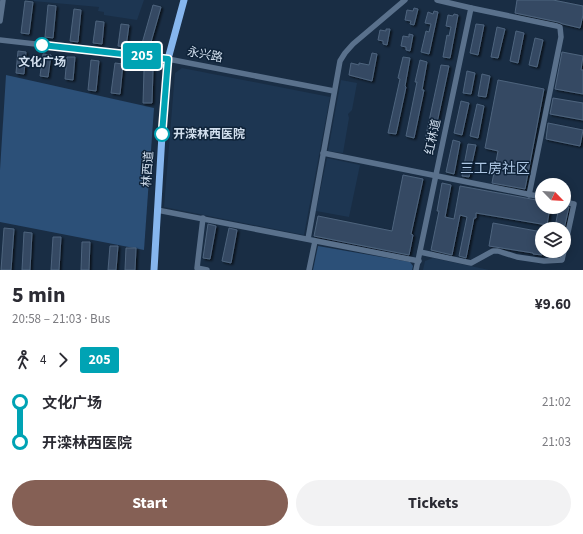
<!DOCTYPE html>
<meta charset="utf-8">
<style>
body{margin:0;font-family:"Source Sans 3","Noto Sans SC",sans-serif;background:#f2f2f3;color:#2b2b33;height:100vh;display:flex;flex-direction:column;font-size:15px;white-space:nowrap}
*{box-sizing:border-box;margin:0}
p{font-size:13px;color:#7c7c81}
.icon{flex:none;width:22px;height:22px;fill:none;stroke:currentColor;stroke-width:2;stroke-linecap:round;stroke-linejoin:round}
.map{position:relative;height:270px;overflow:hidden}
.sheet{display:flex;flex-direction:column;background:#fff;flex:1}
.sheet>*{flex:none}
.badge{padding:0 8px;border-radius:3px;font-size:14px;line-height:26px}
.needle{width:26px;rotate:115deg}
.fabs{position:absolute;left:535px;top:178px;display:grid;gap:8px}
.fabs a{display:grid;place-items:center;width:36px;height:36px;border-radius:50%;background:#fff;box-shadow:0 2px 10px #0003;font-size:20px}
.map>.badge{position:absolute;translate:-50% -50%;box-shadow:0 0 0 2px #fff}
.legs{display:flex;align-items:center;gap:6px;height:44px;padding:0 12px;font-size:13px}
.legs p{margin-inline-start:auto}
.head{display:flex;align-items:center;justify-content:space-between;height:68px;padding:0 12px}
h1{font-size:22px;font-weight:700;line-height:30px}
.button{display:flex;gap:8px;margin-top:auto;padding:8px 12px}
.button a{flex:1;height:46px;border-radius:24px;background:#856055;color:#fff;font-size:16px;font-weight:700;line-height:46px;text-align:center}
.button a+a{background:#f2f2f3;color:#2b2b33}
ul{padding:0 12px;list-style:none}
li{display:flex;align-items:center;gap:14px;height:40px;font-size:15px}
li i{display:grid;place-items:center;width:6px;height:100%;margin:0 5px;background:currentColor}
li i::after{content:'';width:10px;height:10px;margin:-5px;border:3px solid;border-radius:50%;background:#fff}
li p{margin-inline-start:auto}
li:first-child i{background:linear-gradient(#0000 50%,currentColor 0)}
li:last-child i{background:linear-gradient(currentColor 50%,#0000 0)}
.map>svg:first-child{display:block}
.built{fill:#1d3652}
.green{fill:#2c5078}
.building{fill:#354a63;stroke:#4e647e;filter:url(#shadow)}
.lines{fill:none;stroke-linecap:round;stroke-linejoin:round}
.minor{stroke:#5a718c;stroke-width:5.5}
.major{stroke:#86b6ee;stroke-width:7}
.line-1-casing{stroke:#fff;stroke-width:9}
.line-1{stroke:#00a3b4;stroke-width:6}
.stop-1-dot{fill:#fff;stroke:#00a3b4;stroke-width:2}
.labels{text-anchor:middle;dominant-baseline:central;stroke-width:3;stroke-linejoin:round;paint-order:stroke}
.street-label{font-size:12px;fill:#d2dfee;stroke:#0f2339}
.stop-label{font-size:12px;font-weight:bold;fill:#d2dfee;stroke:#0f2339}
.quarter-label{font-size:14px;fill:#b0c9e6;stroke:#0f2339}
</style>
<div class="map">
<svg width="583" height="270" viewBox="0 0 583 270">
<defs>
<filter id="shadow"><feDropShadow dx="2" dy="1.5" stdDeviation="1" flood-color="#0009"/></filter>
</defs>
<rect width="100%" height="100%" fill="#192d44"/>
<!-- built -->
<g class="built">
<polygon points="34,0 144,0 137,20 104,15 104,12 98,11 99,7 33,1"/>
<polygon points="182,68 330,97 304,235 164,207 175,73"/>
<polygon points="341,80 357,83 352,110 348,114 349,118 343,153 328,151"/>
<polygon points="327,158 360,165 349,217 316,211"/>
<polygon points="433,258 489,270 423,270 425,261"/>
</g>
<!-- green -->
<g class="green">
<polygon points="6,75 154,108 144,250 0,222 0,170"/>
<polygon points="318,246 410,262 413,266 412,270 313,270"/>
</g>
<!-- building -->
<g class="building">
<polygon points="517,0 553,0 583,6 583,15 580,28 563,24 558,22 515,13"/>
<polygon points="25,1 33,2 29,34 21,33"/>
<polygon points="48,5 56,6 53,38 45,37"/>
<polygon points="153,5 161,7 149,49 141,47"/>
<polygon points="414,8 418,9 414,25 410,24 411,21 405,20 407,10 413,11"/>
<polygon points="74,9 81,10 78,42 70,41"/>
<polygon points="434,11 438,12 429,54 421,52 426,31 429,32 431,24 425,23 428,12 433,14"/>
<polygon points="454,14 458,15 450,58 443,57 447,35 449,36 451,27 446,26 448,15 453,16"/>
<polygon points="96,21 104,22 102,44 93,43"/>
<polygon points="121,24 129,25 126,47 118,46"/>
<polygon points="476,24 484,25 478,55 470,53"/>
<polygon points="497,27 505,29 498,58 491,57"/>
<polygon points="386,29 390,29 387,45 383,44 383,41 378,40 380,30 386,31"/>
<polygon points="516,31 524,33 518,63 510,61"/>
<polygon points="409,34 413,35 410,51 406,50 406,47 401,46 403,36 409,37"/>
<polygon points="535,38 543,40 537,67 529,65"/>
<polygon points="18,51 26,52 24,74 16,73"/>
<polygon points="562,52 583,56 581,70 583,70 583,94 555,89"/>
<polygon points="372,53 377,54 372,81 349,75 351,63 359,65 359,63 369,65"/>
<polygon points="43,54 51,55 48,77 40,76"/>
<polygon points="67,57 75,57 73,80 65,79"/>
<polygon points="403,57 410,58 405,86 406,87 396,134 388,133 400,79 398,78"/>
<polygon points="91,60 99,61 96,91 88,90"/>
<polygon points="420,60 427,62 422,90 424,90 414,138 406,136 417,82 415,82"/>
<polygon points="115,63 123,64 120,94 111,93"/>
<polygon points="441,65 449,66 433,142 425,140"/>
<polygon points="144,70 153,70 152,103 143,103"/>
<polygon points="467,71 475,73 471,94 463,93"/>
<polygon points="482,74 490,76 486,97 478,96"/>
<polygon points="498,80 544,89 525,189 492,183 498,151 485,148"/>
<polygon points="553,98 583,103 583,120 550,114"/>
<polygon points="461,101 469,103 462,135 454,133"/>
<polygon points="477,104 484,106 478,138 470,136"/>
<polygon points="548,123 583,130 580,146 546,139"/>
<polygon points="453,140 460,142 454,174 446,172"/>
<polygon points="468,144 476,145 469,177 462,176"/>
<polygon points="403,175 423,179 411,234 413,235 409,255 314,236 318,216 392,231"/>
<polygon points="442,183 451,185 445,217 454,219 460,186 542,201 542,207 550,207 547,225 476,213 476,218 474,218 466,258 459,256 467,217 460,215 452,255 431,250 439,211 437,211"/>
<polygon points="564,206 569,207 564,229 555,227 559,207"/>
<polygon points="493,223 542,232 542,251 543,251 542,255 533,254 533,253 489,246"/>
<polygon points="208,224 216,226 210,259 203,258"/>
<polygon points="4,228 14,229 11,270 1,270"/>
<polygon points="229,228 237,230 231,263 222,261"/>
<polygon points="24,232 32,233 30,270 22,270"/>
<polygon points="53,237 61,237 59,270 51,270"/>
<polygon points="82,242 90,242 89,270 81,270"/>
<polygon points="110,246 118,246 116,270 108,270"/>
<polygon points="126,248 136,248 135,270 125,270"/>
</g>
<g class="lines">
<!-- minor -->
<g class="minor">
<polyline points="437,0 471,8 557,26 560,27 561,37 529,195"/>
<polyline points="0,21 3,0"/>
<polyline points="0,40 168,59 334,91"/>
<polyline points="323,153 542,197"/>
<polyline points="564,202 574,204 564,251"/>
<polyline points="157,210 419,261"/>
<polyline points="203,218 197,268 207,270"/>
<polyline points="308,239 340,61 345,53 353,44 405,0"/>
<polyline points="420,252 471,263 493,251 498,251 517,257 544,261 562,260 564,251"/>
<polyline points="309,270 315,241"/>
<polyline points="416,270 471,8"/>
</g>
<!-- major -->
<polyline class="major" points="154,270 163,118 168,59 184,0"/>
</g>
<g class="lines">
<defs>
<polyline id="line-1" points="42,45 168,59 162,134"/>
</defs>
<!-- line-1 casing -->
<use href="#line-1" class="line-1-casing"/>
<!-- line-1 -->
<use href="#line-1" class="line-1"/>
</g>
<!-- markers -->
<g class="stop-1-dot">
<circle cx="42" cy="45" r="7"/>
<circle cx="162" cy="134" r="7"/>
</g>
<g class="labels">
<!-- street labels -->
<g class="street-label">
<text transform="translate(205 55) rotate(11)">永兴路</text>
<text transform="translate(433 137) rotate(-78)">红林道</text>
<text transform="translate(148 169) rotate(-86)">林西道</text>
</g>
<!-- stop labels -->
<g class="stop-label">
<text x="42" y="62">文化广场</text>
<text x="173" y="134" text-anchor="start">开滦林西医院</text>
</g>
<!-- quarter labels -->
<g class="quarter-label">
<text x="495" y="169">三工房社区</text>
</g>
</g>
</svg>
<div class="fabs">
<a><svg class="needle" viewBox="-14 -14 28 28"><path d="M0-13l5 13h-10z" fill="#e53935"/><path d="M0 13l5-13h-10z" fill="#7c7c81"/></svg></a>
<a><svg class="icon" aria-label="layers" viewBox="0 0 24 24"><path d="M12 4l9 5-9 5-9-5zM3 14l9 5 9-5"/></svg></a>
</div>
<b class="badge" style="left:142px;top:56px;background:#00a3b4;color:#fff">205</b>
</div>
<section class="sheet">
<div class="head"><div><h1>5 min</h1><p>20:58 – 21:03 · Bus</p></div><b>¥9.60</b></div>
<div class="legs"><svg class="icon" aria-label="walk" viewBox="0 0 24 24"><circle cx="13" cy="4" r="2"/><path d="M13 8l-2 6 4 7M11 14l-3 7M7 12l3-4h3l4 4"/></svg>4<svg class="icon" aria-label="forward" viewBox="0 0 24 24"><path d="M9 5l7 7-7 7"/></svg><b class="badge" style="background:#00a3b4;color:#fff">205</b></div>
<ul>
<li><i style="color:#00a3b4"></i><b>文化广场</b><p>21:02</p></li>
<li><i style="color:#00a3b4"></i><b>开滦林西医院</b><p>21:03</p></li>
</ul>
<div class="button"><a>Start</a><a>Tickets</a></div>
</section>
